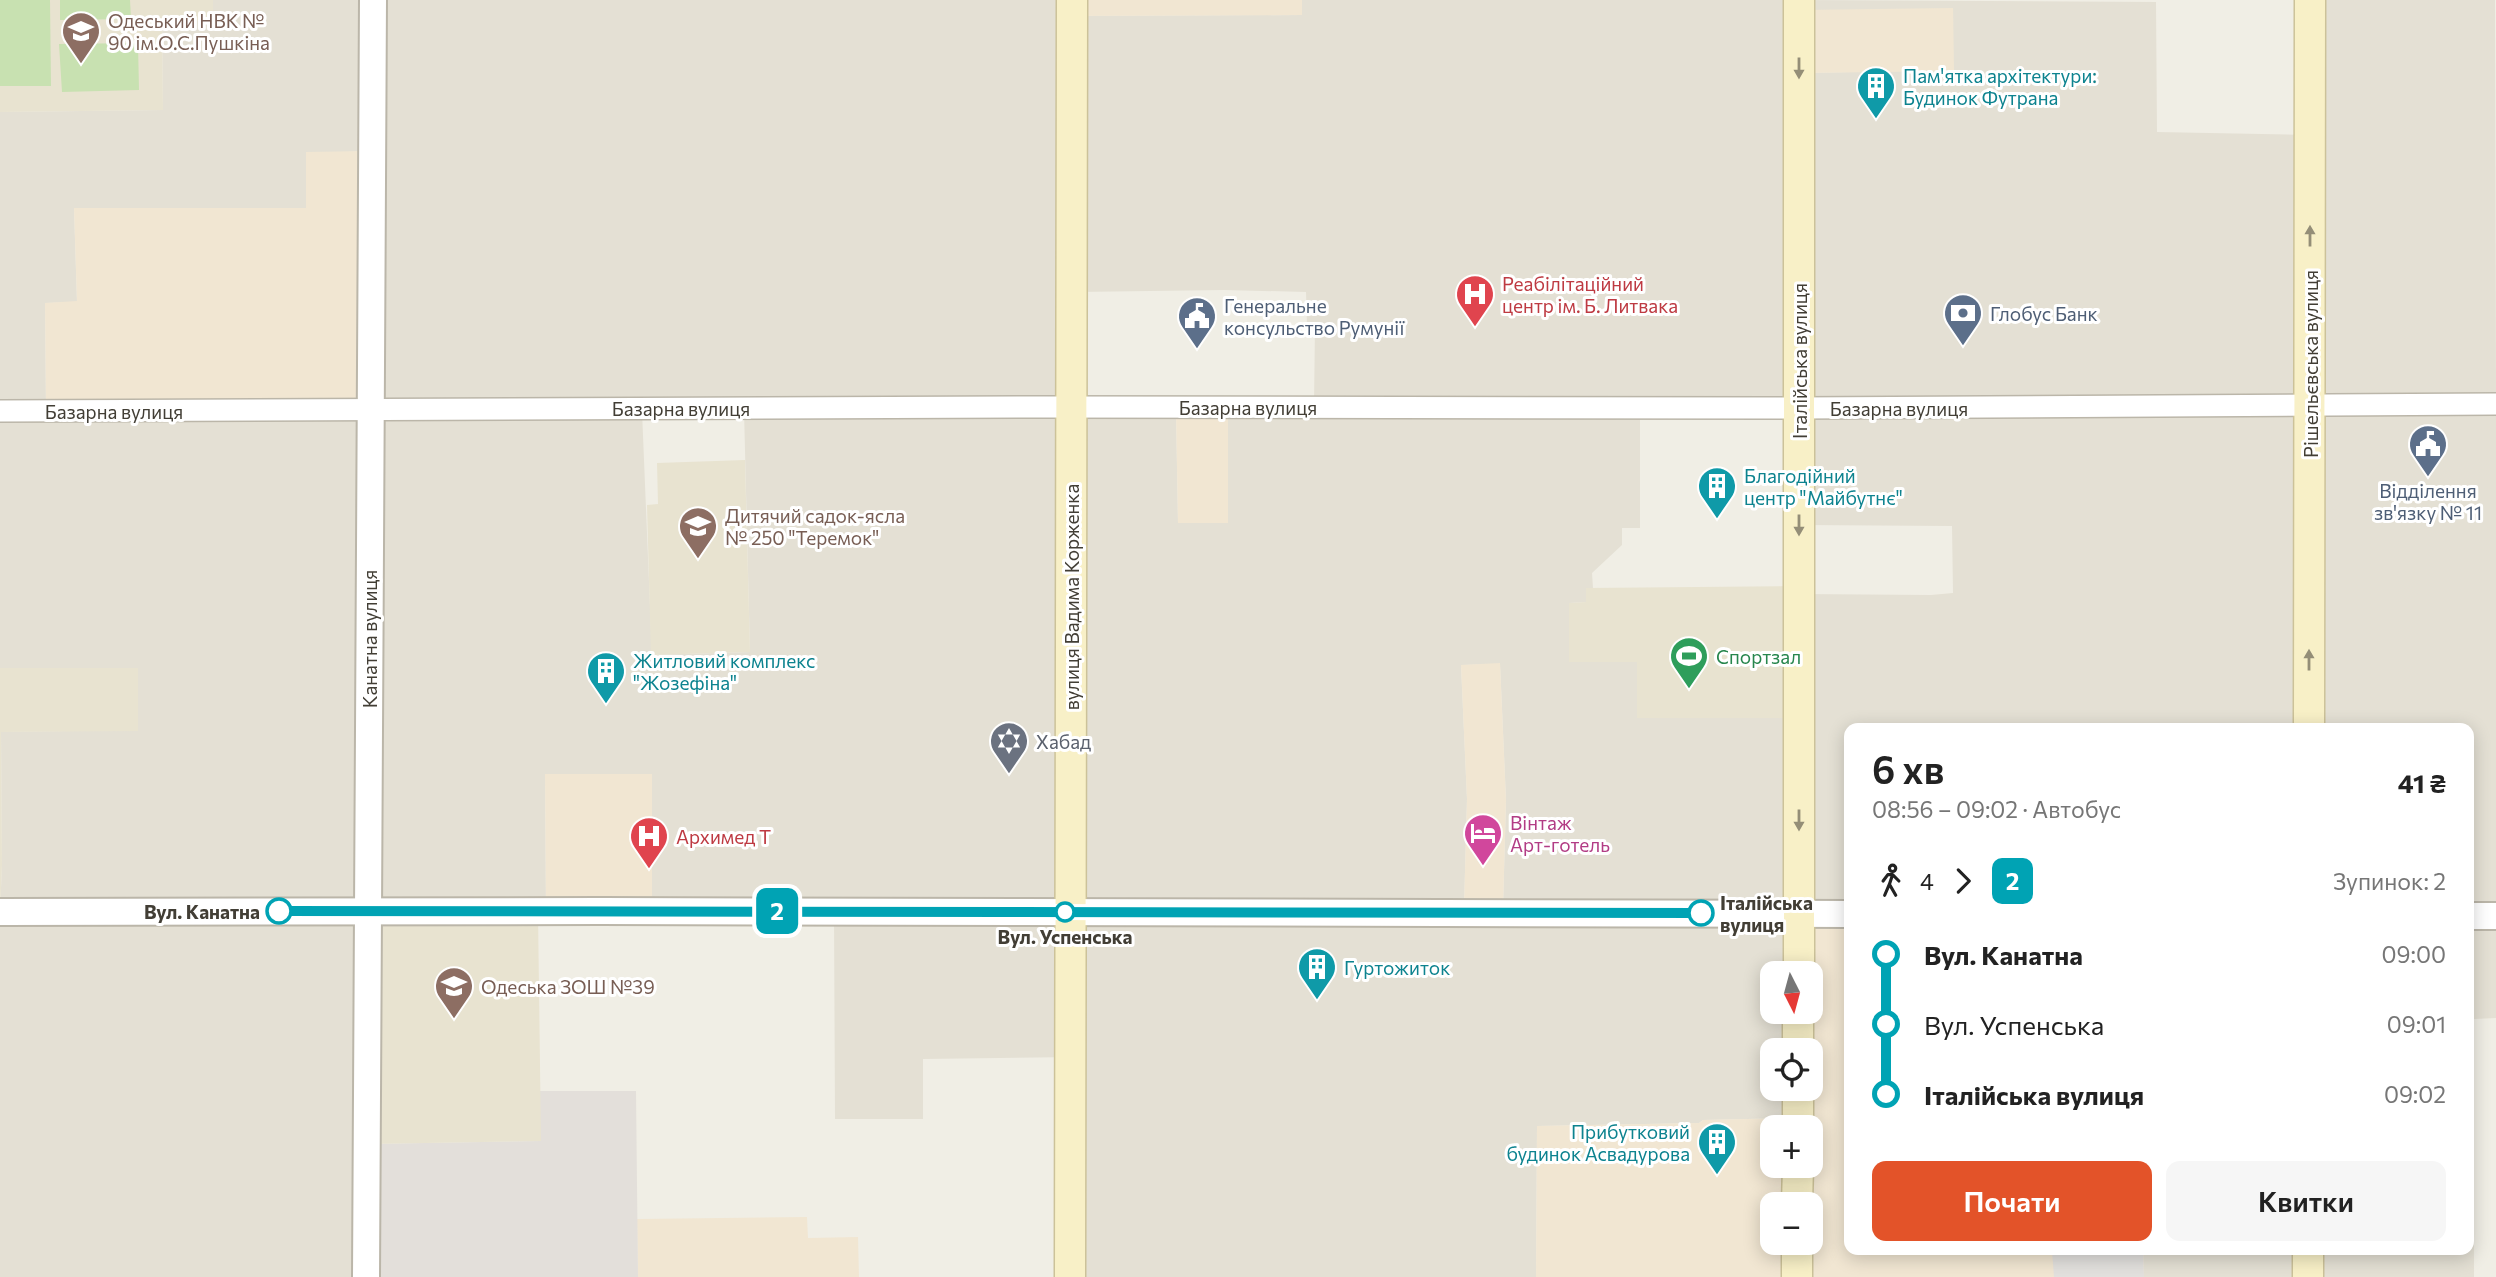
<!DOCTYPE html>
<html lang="uk">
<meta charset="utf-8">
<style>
body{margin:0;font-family:Commissioner,sans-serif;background:#f6f6f6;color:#222;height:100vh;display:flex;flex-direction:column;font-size:26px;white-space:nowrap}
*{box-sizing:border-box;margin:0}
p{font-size:23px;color:#767676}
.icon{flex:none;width:38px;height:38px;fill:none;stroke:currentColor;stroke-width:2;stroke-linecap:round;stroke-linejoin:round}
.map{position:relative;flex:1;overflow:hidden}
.details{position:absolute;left:1844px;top:723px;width:630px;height:532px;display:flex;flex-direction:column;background:#fff;border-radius:14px;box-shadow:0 4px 18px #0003}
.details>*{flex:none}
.badge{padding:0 14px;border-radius:10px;font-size:24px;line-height:46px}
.needle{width:46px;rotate:174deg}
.fabs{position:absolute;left:1760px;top:961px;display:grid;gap:14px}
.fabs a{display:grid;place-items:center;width:63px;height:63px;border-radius:14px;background:#fff;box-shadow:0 4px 18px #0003;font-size:35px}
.map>.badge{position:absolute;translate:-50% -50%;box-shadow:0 0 0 4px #fff}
.legs{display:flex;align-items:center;gap:10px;height:77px;padding:0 28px;font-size:23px}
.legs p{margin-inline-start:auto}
.headline{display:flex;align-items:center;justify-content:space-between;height:119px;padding:0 28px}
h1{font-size:38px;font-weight:600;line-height:52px}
.cta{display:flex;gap:14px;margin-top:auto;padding:14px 28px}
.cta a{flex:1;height:80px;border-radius:14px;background:#e35329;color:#fff;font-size:28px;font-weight:600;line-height:80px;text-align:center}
.cta a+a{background:#f6f6f6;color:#222}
ul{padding:0 28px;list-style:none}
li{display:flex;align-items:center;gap:24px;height:70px;font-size:26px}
li i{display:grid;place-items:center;width:10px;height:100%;margin:0 9px;background:currentColor}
li i::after{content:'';width:18px;height:18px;margin:-9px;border:5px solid;border-radius:50%;background:#fff}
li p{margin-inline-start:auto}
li:first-child i{background:linear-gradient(#0000 50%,currentColor 0)}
li:last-child i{background:linear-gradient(currentColor 50%,#0000 0)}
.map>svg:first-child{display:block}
.residential{fill:#e4e0d4}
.commercial{fill:#f1e6d2}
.industrial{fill:#e3dfda}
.education{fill:#e8e3d0}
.green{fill:#c8e1b1}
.parking{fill:#e2e0dd}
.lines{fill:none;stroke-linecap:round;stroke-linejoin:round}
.minor-casing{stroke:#bbb6a9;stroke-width:24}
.tertiary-casing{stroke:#bbb6a9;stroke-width:30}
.secondary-casing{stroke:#ccc299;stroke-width:33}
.minor{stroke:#fff;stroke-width:21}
.tertiary{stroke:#fff;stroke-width:26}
.secondary{stroke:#f8f0c7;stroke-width:30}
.oneway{fill:#948e77}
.line-1-casing{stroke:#fff;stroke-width:16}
.line-1{stroke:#00a3b4;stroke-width:10}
.stop-1-dot{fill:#fff;stroke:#00a3b4;stroke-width:3.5}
.labels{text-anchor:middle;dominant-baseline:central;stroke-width:6;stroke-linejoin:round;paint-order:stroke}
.education-label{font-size:19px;fill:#785e54;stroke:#fff;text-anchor:start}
.culture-label{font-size:19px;fill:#0d838f;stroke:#fff;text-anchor:start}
.health-label{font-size:19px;fill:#be3a42;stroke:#fff;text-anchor:start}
.service-label{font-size:19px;fill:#4e5e75;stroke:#fff;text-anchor:start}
.street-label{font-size:19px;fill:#423e35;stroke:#fff}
.leisure-label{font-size:19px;fill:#27864d;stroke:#fff;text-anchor:start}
.worship-label{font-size:19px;fill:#5b616d;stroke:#fff;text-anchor:start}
.hotel-label{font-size:19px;fill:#b23c85;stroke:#fff;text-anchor:start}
.stop-label{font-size:19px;font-weight:bold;fill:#423e35;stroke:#fff;text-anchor:start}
</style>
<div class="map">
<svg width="2496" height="1277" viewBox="0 0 2496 1277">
<rect width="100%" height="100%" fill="#f0eee5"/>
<!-- residential -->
<g class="residential">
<polygon points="213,0 370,0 369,151 345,152 306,209 74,208 77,302 45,303 46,408 0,408 0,112 163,110 162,20 213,21"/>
<polygon points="375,0 1064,0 1072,404 372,409"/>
<polygon points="1302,0 1797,0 1794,405 1314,405 1315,326 1307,325 1306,292 1224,290 1076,292 1066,16 1301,15"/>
<polygon points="1802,0 2156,2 2157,132 2307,135 2309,405 1799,406 1803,73 1954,70 1802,10"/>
<polygon points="2312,0 2495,0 2496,402 2311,405"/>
<polygon points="2312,407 2496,407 2496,912 2469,912 2469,728 2311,728"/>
<polygon points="2308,408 2308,728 1850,728 1850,906 1802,905 1800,594 1931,595 1953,593 1952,526 1801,525 1800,409"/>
<polygon points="1079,409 1176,411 1178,523 1228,523 1228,409 1640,413 1640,528 1622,528 1622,545 1592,573 1593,588 1586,588 1586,602 1569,603 1569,662 1638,662 1637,718 1793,718 1797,905 1503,908 1506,800 1500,664 1461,665 1467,799 1464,908 1083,909"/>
<polygon points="744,410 1073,410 1078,908 652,908 652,774 545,775 546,908 368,911 372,412 642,411 652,655 750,652"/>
<polygon points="369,411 366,910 0,911 2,865 1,732 138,730 137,668 0,668 0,412"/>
<polygon points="1796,909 1796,973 1773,973 1773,1012 1795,1012 1795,1050 1773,1050 1773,1088 1795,1089 1795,1118 1703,1120 1699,1123 1537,1126 1536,1277 1077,1277 1085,916"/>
<polygon points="366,912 364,1277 0,1277 0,915"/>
<polygon points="834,913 1070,921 1075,1057 923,1059 923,1119 835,1119"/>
<polygon points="2469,913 2496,913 2496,1018 2474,1019 2474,1277 2309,1277 2309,1250 2469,1250"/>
<polygon points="2143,1250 2306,1250 2306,1277 2144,1277"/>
</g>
<!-- commercial -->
<g class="commercial">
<polygon points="1066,0 1302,0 1302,15 1066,16"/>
<polygon points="1953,8 1954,71 1803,73 1802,10"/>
<polygon points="369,151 370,406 46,408 45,303 77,301 74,208 306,208 306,152"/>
<polygon points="1228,409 1228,523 1178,523 1176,411"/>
<polygon points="1500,663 1506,800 1503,908 1464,908 1467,799 1461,665"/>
<polygon points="545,774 652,774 652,908 546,908"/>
<polygon points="1850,910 1850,1250 2143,1250 2144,1277 1800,1277 1811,1242 1811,973 1801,911"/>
<polygon points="1795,1118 1795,1127 1773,1127 1773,1166 1795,1166 1794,1204 1773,1204 1773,1242 1794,1243 1794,1277 1536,1277 1537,1126 1699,1123 1703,1120"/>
<polygon points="807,1217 808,1238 858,1237 859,1277 638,1277 637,1219"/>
</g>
<!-- industrial -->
<polygon class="industrial" points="540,1091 636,1091 638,1277 367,1277 368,1144 540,1141"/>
<!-- education -->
<g class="education">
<polygon points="0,0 213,0 213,21 162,21 163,110 0,112"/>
<polygon points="745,460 750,652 651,655 647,505 658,504 657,463"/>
<polygon points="1796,586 1793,718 1637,718 1637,662 1569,662 1569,603 1586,602 1586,588"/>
<polygon points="0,668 138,668 138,731 1,732 2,865 0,911"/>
<polygon points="369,912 538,913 541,1141 369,1144"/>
</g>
<!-- green -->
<g class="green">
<polygon points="0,0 50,0 51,86 0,86"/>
<polygon points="60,0 130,0 131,19 60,20"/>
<polygon points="138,43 139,90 62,92 59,44"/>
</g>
<!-- parking -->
<polygon class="parking" points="2052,1250 2143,1250 2144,1277 2054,1277"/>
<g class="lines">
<defs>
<polyline id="minor" points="0,411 1041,407 1799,408 2496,404"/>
<g id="tertiary">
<polyline points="0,912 600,911 1850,914"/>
<polyline points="2469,916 2496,916"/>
<polyline points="366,1277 373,0"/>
</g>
<g id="secondary">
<polyline points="2309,728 2310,0"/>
<polyline points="1799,973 1799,0"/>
<polyline points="1798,1050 1798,1012"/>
<polyline points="1798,1127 1798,1088"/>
<polyline points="1797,1204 1798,1166"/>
<polyline points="1070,1277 1072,0"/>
<polyline points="1797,1277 1797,1242"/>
<polyline points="2308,1277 2308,1250"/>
</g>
</defs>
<!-- minor casing -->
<use href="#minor" class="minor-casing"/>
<!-- tertiary casing -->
<use href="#tertiary" class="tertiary-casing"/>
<!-- secondary casing -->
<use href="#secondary" class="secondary-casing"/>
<!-- minor -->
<use href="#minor" class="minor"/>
<!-- tertiary -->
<use href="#tertiary" class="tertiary"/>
<!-- secondary -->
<use href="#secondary" class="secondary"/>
</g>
<!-- one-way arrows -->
<defs><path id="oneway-solid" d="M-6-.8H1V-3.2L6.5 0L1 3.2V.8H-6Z" transform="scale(1.75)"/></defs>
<g class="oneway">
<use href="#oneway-solid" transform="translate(1799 68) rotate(90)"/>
<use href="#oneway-solid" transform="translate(2310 236) rotate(-90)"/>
<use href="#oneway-solid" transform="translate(1799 525) rotate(90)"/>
<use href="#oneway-solid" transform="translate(2309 660) rotate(-90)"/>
<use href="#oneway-solid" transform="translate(1799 820) rotate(90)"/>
</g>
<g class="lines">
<defs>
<polyline id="line-1" points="279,911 1701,913"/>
</defs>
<!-- line-1 casing -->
<use href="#line-1" class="line-1-casing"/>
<!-- line-1 -->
<use href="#line-1" class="line-1"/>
</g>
<!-- icons -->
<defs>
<symbol id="school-pin" viewBox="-11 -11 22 30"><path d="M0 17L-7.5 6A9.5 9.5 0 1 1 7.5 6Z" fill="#8d6e63" stroke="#fff"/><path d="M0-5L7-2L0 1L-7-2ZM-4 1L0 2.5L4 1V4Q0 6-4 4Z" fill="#fff"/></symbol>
<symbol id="building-pin" viewBox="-11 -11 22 30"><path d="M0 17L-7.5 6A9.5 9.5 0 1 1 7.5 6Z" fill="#0f9aa8" stroke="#fff"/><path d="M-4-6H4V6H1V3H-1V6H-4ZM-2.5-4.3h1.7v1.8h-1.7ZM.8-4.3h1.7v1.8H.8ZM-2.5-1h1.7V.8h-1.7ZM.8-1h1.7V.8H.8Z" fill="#fff"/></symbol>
<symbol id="hospital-pin" viewBox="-11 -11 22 30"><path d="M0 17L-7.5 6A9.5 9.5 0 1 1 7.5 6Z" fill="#e0444e" stroke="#fff"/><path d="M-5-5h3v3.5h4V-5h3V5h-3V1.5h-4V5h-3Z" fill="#fff"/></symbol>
<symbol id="bank-pin" viewBox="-11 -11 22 30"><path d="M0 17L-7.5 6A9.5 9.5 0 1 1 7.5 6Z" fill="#5c6f8a" stroke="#fff"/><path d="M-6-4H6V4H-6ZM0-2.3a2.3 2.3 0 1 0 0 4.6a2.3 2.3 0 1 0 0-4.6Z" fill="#fff"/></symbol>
<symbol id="civic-pin" viewBox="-11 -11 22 30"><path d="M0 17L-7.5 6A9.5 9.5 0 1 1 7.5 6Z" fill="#5c6f8a" stroke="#fff"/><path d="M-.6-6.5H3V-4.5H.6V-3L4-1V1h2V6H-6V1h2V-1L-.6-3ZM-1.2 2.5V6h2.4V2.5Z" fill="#fff"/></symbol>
<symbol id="stadium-pin" viewBox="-11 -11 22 30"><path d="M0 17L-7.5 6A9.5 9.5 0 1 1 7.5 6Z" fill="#2e9e5b" stroke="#fff"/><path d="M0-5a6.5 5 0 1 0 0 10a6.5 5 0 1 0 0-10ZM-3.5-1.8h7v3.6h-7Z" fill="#fff"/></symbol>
<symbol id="synagogue-pin" viewBox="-11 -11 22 30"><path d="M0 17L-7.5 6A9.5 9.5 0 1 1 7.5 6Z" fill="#6b7280" stroke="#fff"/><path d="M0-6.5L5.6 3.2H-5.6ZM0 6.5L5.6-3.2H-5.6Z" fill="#fff"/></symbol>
<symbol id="hotel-pin" viewBox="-11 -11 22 30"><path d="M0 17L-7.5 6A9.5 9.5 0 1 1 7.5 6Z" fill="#d1479c" stroke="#fff"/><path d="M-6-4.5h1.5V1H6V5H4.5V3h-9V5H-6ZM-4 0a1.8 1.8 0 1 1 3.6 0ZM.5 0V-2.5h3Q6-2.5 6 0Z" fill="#fff"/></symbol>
</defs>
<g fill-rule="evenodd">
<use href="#school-pin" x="59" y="9" width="44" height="60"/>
<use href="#building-pin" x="1854" y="64" width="44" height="60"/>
<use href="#hospital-pin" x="1453" y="272" width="44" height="60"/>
<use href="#bank-pin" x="1941" y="291" width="44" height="60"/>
<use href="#civic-pin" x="1175" y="294" width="44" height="60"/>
<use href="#civic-pin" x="2406" y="422" width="44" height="60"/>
<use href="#building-pin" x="1695" y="464" width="44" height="60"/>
<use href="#school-pin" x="676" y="504" width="44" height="60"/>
<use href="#stadium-pin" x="1667" y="634" width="44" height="60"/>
<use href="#building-pin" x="584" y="649" width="44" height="60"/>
<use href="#synagogue-pin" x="987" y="719" width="44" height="60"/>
<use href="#hotel-pin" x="1461" y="811" width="44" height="60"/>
<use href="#hospital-pin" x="627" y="814" width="44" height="60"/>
<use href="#building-pin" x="1295" y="945" width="44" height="60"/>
<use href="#school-pin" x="432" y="964" width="44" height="60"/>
<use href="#building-pin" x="1695" y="1120" width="44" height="60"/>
</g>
<!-- markers -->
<g class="stop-1-dot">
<circle cx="279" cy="911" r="12"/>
<circle cx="1065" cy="912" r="9"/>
<circle cx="1701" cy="913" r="12"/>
</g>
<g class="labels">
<!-- education labels -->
<g class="education-label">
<text x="108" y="20">Одеський НВК №<tspan x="108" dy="22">90 ім.О.С.Пушкіна</tspan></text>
<text x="725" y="515">Дитячий садок-ясла<tspan x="725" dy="22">№ 250 "Теремок"</tspan></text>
<text x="481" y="986">Одеська ЗОШ №39</text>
</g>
<!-- culture labels -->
<g class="culture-label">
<text x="1903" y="75">Пам'ятка архітектури:<tspan x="1903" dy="22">Будинок Футрана</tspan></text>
<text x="1744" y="475">Благодійний<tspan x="1744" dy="22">центр "Майбутнє"</tspan></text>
<text x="633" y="660">Житловий комплекс<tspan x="633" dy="22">"Жозефіна"</tspan></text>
<text x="1344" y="967">Гуртожиток</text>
<text x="1690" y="1131" text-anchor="end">Прибутковий<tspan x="1690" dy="22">будинок Асвадурова</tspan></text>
</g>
<!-- health labels -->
<g class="health-label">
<text x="1502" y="283">Реабілітаційний<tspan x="1502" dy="22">центр ім. Б. Литвака</tspan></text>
<text x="676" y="836">Архимед Т</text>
</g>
<!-- service labels -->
<g class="service-label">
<text x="1224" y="305">Генеральне<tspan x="1224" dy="22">консульство Румунії</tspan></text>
<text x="1990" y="313">Глобус Банк</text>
<text x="2428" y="490" text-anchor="middle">Відділення<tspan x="2428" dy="22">зв'язку № 11</tspan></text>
</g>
<!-- street labels -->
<g class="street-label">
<text transform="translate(1799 361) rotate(-90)">Італійська вулиця</text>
<text transform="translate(2310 364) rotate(-90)">Рішельєвська вулиця</text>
<text x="1248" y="407">Базарна вулиця</text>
<text x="681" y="408">Базарна вулиця</text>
<text x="1899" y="408">Базарна вулиця</text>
<text x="114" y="411">Базарна вулиця</text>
<text transform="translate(1071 597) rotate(-90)">вулиця Вадима Корженка</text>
<text transform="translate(369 639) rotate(-90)">Канатна вулиця</text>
</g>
<!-- leisure labels -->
<g class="leisure-label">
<text x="1716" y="656">Спортзал</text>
</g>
<!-- worship labels -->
<g class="worship-label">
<text x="1036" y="741">Хабад</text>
</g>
<!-- hotel labels -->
<g class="hotel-label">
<text x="1510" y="822">Вінтаж<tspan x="1510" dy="22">Арт-готель</tspan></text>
</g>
<!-- stop labels -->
<g class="stop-label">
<text x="1720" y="902">Італійська<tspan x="1720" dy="22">вулиця</tspan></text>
<text x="260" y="911" text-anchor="end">Вул. Канатна</text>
<text x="1065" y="936" text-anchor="middle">Вул. Успенська</text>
</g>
</g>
</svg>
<div class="fabs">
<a><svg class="needle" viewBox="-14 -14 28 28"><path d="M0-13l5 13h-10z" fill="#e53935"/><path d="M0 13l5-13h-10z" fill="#767676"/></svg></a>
<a><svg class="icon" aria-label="locate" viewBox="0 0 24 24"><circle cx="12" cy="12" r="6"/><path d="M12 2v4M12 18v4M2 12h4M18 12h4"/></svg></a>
<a>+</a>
<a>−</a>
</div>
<b class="badge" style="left:777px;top:911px;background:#00a3b4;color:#fff">2</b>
<section class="details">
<div class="headline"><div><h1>6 хв</h1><p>08:56 – 09:02 · Автобус</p></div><b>41 ₴</b></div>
<div class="legs"><svg class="icon" aria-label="walk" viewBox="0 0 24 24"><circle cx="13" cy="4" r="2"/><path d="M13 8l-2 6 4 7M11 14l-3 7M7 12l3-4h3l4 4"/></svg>4<svg class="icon" aria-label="forward" viewBox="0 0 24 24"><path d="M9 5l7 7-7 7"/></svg><b class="badge" style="background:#00a3b4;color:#fff">2</b><p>Зупинок: 2</p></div>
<ul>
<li><i style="color:#00a3b4"></i><b>Вул. Канатна</b><p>09:00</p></li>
<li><i style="color:#00a3b4"></i><span>Вул. Успенська</span><p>09:01</p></li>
<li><i style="color:#00a3b4"></i><b>Італійська вулиця</b><p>09:02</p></li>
</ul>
<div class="cta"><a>Почати</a><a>Квитки</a></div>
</section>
</div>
